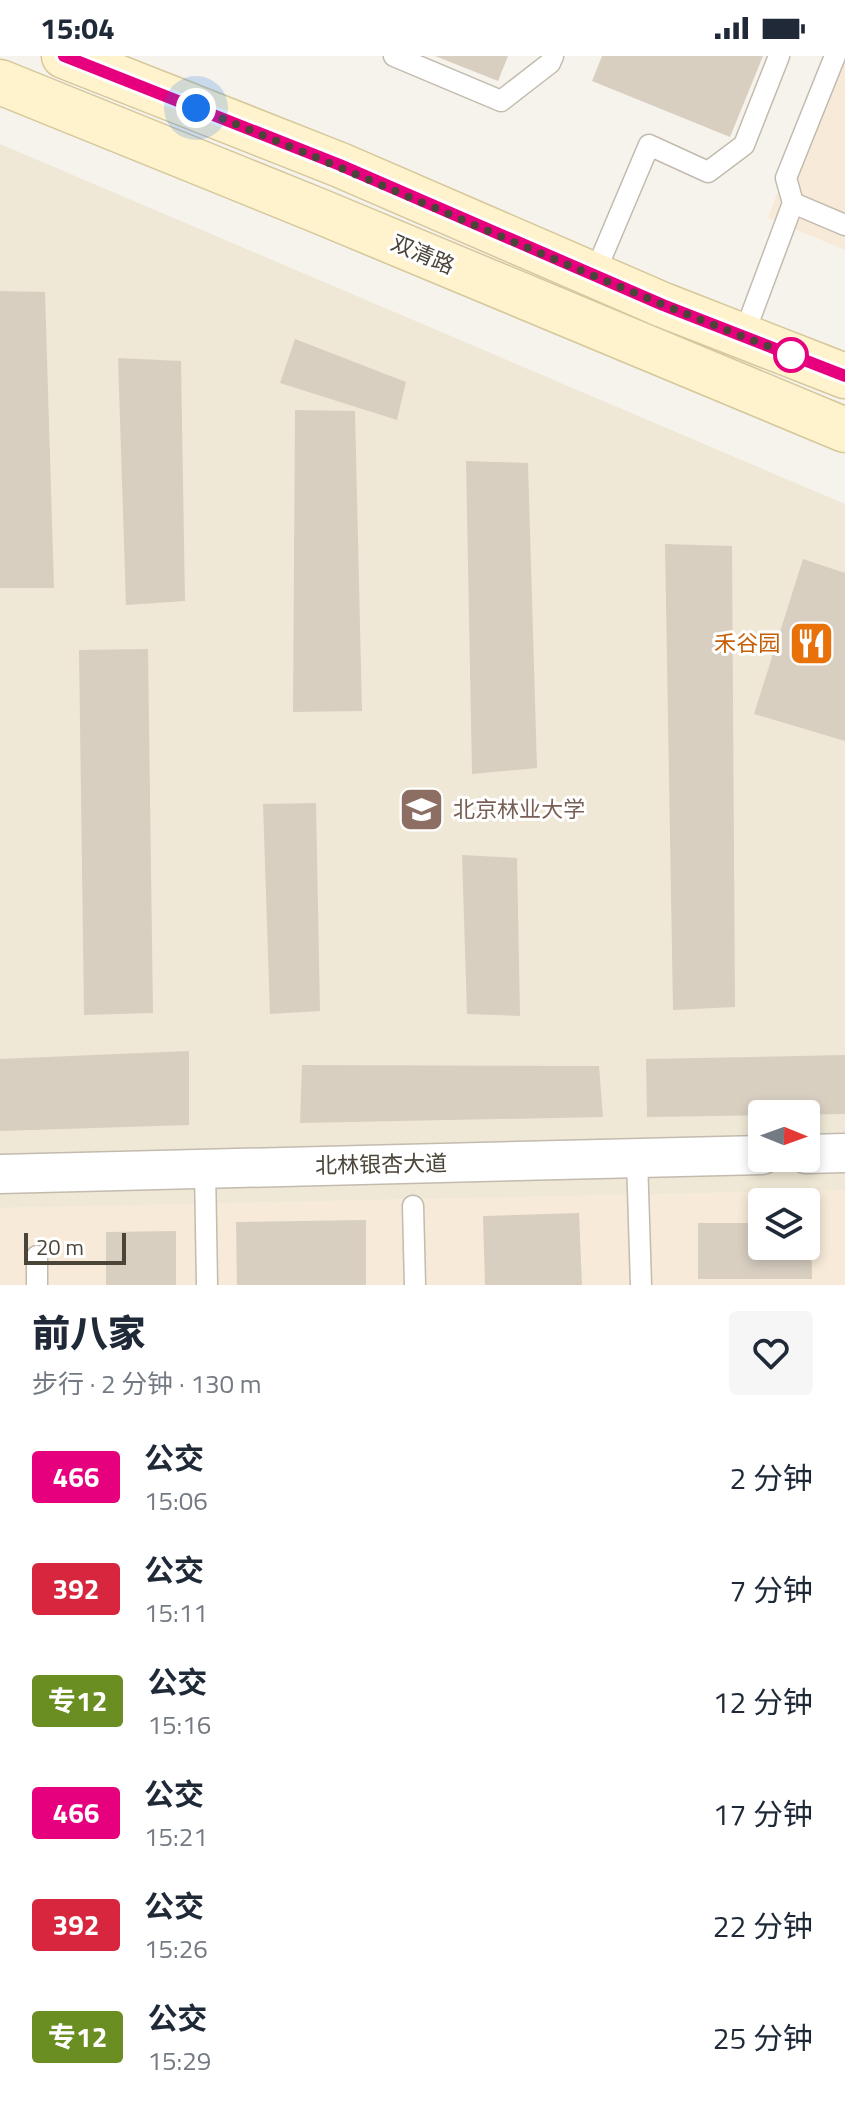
<!DOCTYPE html>
<html lang="zh">
<meta charset="utf-8">
<style>
body{margin:0;font-family:"Titillium Web","Noto Sans SC",sans-serif;background:#f6f6f7;color:#1f2937;height:100vh;display:flex;flex-direction:column;font-size:30px;white-space:nowrap}
*{box-sizing:border-box;margin:0}
p{font-size:26px;color:#747a83}
.icon{flex:none;width:44px;height:44px;fill:none;stroke:currentColor;stroke-width:2;stroke-linecap:round;stroke-linejoin:round}
.map{position:relative;height:1229px;overflow:hidden}
.details{display:flex;flex-direction:column;background:#fff;flex:1}
.details>*{flex:none}
.badge{padding:0 16px;border-radius:6px;font-size:28px;line-height:52px}
.needle{width:52px;rotate:91deg}
.tools{position:absolute;left:748px;top:1044px;display:grid;gap:16px}
.tools a{display:grid;place-items:center;width:72px;height:72px;border-radius:8px;background:#fff;box-shadow:0 4px 12px #0003;font-size:40px}
.scale{position:absolute;left:24px;bottom:20px;width:102px;box-sizing:border-box;padding-left:8px;border:4px solid #4b4439;border-top:0;font-size:22px;line-height:28px;white-space:nowrap;color:#4b4439;-webkit-text-stroke:6px #fff;paint-order:stroke}
.you{position:absolute;width:40px;height:40px;margin:-20px;border:6px solid #fff;border-radius:50%;background:#1a73e8;box-shadow:0 0 0 12px #1a73e833}
.map>.badge{position:absolute;translate:-50% -50%;box-shadow:0 0 0 4px #fff}
.round{display:grid;place-items:center;flex:none;width:84px;height:84px;border-radius:8px;background:#f6f6f7}
.headline{display:flex;align-items:center;justify-content:space-between;height:136px;padding:0 32px}
h1{font-size:38px;font-weight:800;line-height:60px}
ul{padding:0;list-style:none}
li{display:flex;align-items:center;gap:24px;height:112px;padding:0 32px}
li div{flex:1}
li b{display:block;font-size:30px}
li em{font-style:normal}
li .badge{min-width:88px;font-weight:700;text-align:center}
.status{display:flex;justify-content:space-between;align-items:center;height:56px;padding:0 40px;background:#fff;direction:ltr}
.status svg{height:22px;fill:currentColor}
.map>svg:first-child{display:block}
.commercial{fill:#f7ead8;fill-rule:evenodd}
.education{fill:#efe8d6;fill-rule:evenodd}
.building{fill:#d8cfc1}
.lines{fill:none;stroke-linecap:round;stroke-linejoin:round}
.lane-casing{stroke:#c2bbae;stroke-width:23}
.street-casing{stroke:#c2bbae;stroke-width:41}
.secondary-casing{stroke:#d6c79b;stroke-width:47}
.lane{stroke:#fff;stroke-width:20}
.street{stroke:#fff;stroke-width:38}
.secondary{stroke:#fff3cd;stroke-width:44}
.line-casing{stroke:#fff;stroke-width:18}
.line{stroke:#e6007e;stroke-width:12}
.walk{stroke:#4b4439;stroke-width:8;stroke-dasharray:0 14.4}
.stop-dot{fill:#fff;stroke:#e6007e;stroke-width:4}
.labels{text-anchor:middle;dominant-baseline:central;stroke-width:6;stroke-linejoin:round;paint-order:stroke}
.street-label{font-size:22px;fill:#4b4439;stroke:#fff}
.food-label{font-size:22px;fill:#c56008;stroke:#fff;text-anchor:end}
.education-label{font-size:22px;fill:#785e54;stroke:#fff;text-anchor:start}
</style>
<div class="status"><b>15:04</b><svg viewBox="0 0 49 12"><path d="M0 12V9h3v3zM5 12V6h3v6zM10 12V3h3v9zM15 12V0h3v12zM26 1h20v11H26zM47 4h2v5h-2z"/></svg></div>
<div class="map">
<svg width="845" height="1229" viewBox="0 0 845 1229">
<rect width="100%" height="100%" fill="#f6f3ec"/>
<!-- commercial -->
<g class="commercial">
<polygon points="829,0 845,0 845,194 768,162"/>
<path d="M845 1134V1229H0V1152ZM762 1146H806V1190H762Z"/>
</g>
<!-- education -->
<path class="education" d="M0 88 845 448V1134L0 1152ZM762 1058H806V1102H762Z"/>
<!-- building -->
<g class="building">
<polygon points="435,0 508,0 498,25"/>
<polygon points="602,0 763,0 730,81 592,25"/>
<polygon points="0,235 45,236 54,532 0,532"/>
<polygon points="295,283 406,326 397,364 280,327"/>
<polygon points="118,302 181,305 185,545 126,549"/>
<polygon points="295,354 355,355 362,655 293,656"/>
<polygon points="466,405 528,407 537,712 472,718"/>
<polygon points="665,488 732,490 735,951 673,954"/>
<polygon points="803,503 845,517 845,685 754,658"/>
<polygon points="148,593 153,957 84,959 79,594"/>
<polygon points="316,747 320,955 270,958 263,748"/>
<polygon points="462,799 517,802 520,960 467,958"/>
<polygon points="189,995 189,1069 0,1075 0,1003"/>
<polygon points="845,999 845,1058 647,1061 646,1003"/>
<polygon points="302,1009 599,1010 603,1061 300,1067"/>
<polygon points="579,1157 582,1229 485,1229 483,1160"/>
<polygon points="366,1164 366,1229 237,1229 236,1166"/>
<polygon points="698,1167 762,1167 762,1190 806,1190 806,1167 811,1167 812,1223 698,1223"/>
<polygon points="176,1175 176,1229 106,1229 106,1176"/>
</g>
<g class="lines">
<defs>
<g id="lane">
<polyline points="394,0 501,45 550,7 553,0"/>
<polyline points="793,147 845,169"/>
<polyline points="594,219 649,89 708,116 744,89 779,0"/>
<polyline points="743,281 793,147 786,122 835,0"/>
<polyline points="637,1102 641,1229"/>
<polyline points="205,1113 207,1229"/>
<polyline points="413,1150 415,1229"/>
<polyline points="37,1200 37,1229"/>
</g>
<g id="street">
<polyline points="806,1098 845,1097"/>
<polyline points="0,1118 762,1099"/>
</g>
<g id="secondary">
<polyline points="64,0 340,109 663,249 845,320"/>
<polyline points="0,26 319,155 845,374"/>
</g>
</defs>
<!-- lane casing -->
<use href="#lane" class="lane-casing"/>
<!-- street casing -->
<use href="#street" class="street-casing"/>
<!-- secondary casing -->
<use href="#secondary" class="secondary-casing"/>
<!-- lane -->
<use href="#lane" class="lane"/>
<!-- street -->
<use href="#street" class="street"/>
<!-- secondary -->
<use href="#secondary" class="secondary"/>
</g>
<g class="lines">
<defs>
<polyline id="line" points="64,0 340,109 663,249 845,320"/>
</defs>
<!-- line casing -->
<use href="#line" class="line-casing"/>
<!-- line -->
<use href="#line" class="line"/>
<!-- walk -->
<path class="walk" d="M196 52C396 132 590 223 791 299"/>
</g>
<!-- icons -->
<defs>
<symbol id="restaurant-square" viewBox="-11 -11 22 22"><rect x="-9" y="-9" width="18" height="18" rx="4" fill="#e8710a" stroke="#fff"/><path d="M-5-6h1v4h1v-4h1v4h1v-4h1v5L-1.5 .5V6h-2V.5L-5-1ZM5-6V6H3V1.5H1.5Q1.5-4 5-6Z" fill="#fff"/></symbol>
<symbol id="university-square" viewBox="-11 -11 22 22"><rect x="-9" y="-9" width="18" height="18" rx="4" fill="#8d6e63" stroke="#fff"/><path d="M0-5L7-2L0 1L-7-2ZM-4 1L0 2.5L4 1V4Q0 6-4 4Z" fill="#fff"/></symbol>
</defs>
<g fill-rule="evenodd">
<use href="#restaurant-square" x="786" y="562" width="51" height="51"/>
<use href="#university-square" x="396" y="728" width="51" height="51"/>
</g>
<!-- markers -->
<circle class="stop-dot" cx="791" cy="299" r="16"/>
<g class="labels">
<!-- street labels -->
<g class="street-label">
<text transform="translate(423 198) rotate(23)">双清路</text>
<text transform="translate(381 1108) rotate(-1)">北林银杏大道</text>
</g>
<!-- food labels -->
<g class="food-label">
<text x="780" y="587">禾谷园</text>
</g>
<!-- education labels -->
<g class="education-label">
<text x="453" y="753">北京林业大学</text>
</g>
</g>
</svg>
<div class="tools">
<a><svg class="needle" viewBox="-14 -14 28 28"><path d="M0-13l5 13h-10z" fill="#e53935"/><path d="M0 13l5-13h-10z" fill="#747a83"/></svg></a>
<a><svg class="icon" aria-label="layers" viewBox="0 0 24 24"><path d="M12 4l9 5-9 5-9-5zM3 14l9 5 9-5"/></svg></a>
</div>
<div class="scale">20 m</div>
<div class="you" style="left:196px;top:52px"></div>
</div>
<section class="details">
<div class="headline"><div><h1>前八家</h1><p>步行 · 2 分钟 · 130 m</p></div><a class="round"><svg class="icon" aria-label="heart" viewBox="0 0 24 24"><path d="M12 20l-8-8c-3-5 5-10 8-4 3-6 11-1 8 4z"/></svg></a></div>
<ul>
<li><span class="badge" style="background:#e6007e;color:#fff">466</span><div><b>公交</b><p>15:06</p></div><em>2 分钟</em></li>
<li><span class="badge" style="background:#d7263d;color:#fff">392</span><div><b>公交</b><p>15:11</p></div><em>7 分钟</em></li>
<li><span class="badge" style="background:#6b8e23;color:#fff">专12</span><div><b>公交</b><p>15:16</p></div><em>12 分钟</em></li>
<li><span class="badge" style="background:#e6007e;color:#fff">466</span><div><b>公交</b><p>15:21</p></div><em>17 分钟</em></li>
<li><span class="badge" style="background:#d7263d;color:#fff">392</span><div><b>公交</b><p>15:26</p></div><em>22 分钟</em></li>
<li><span class="badge" style="background:#6b8e23;color:#fff">专12</span><div><b>公交</b><p>15:29</p></div><em>25 分钟</em></li>
</ul>
</section>
